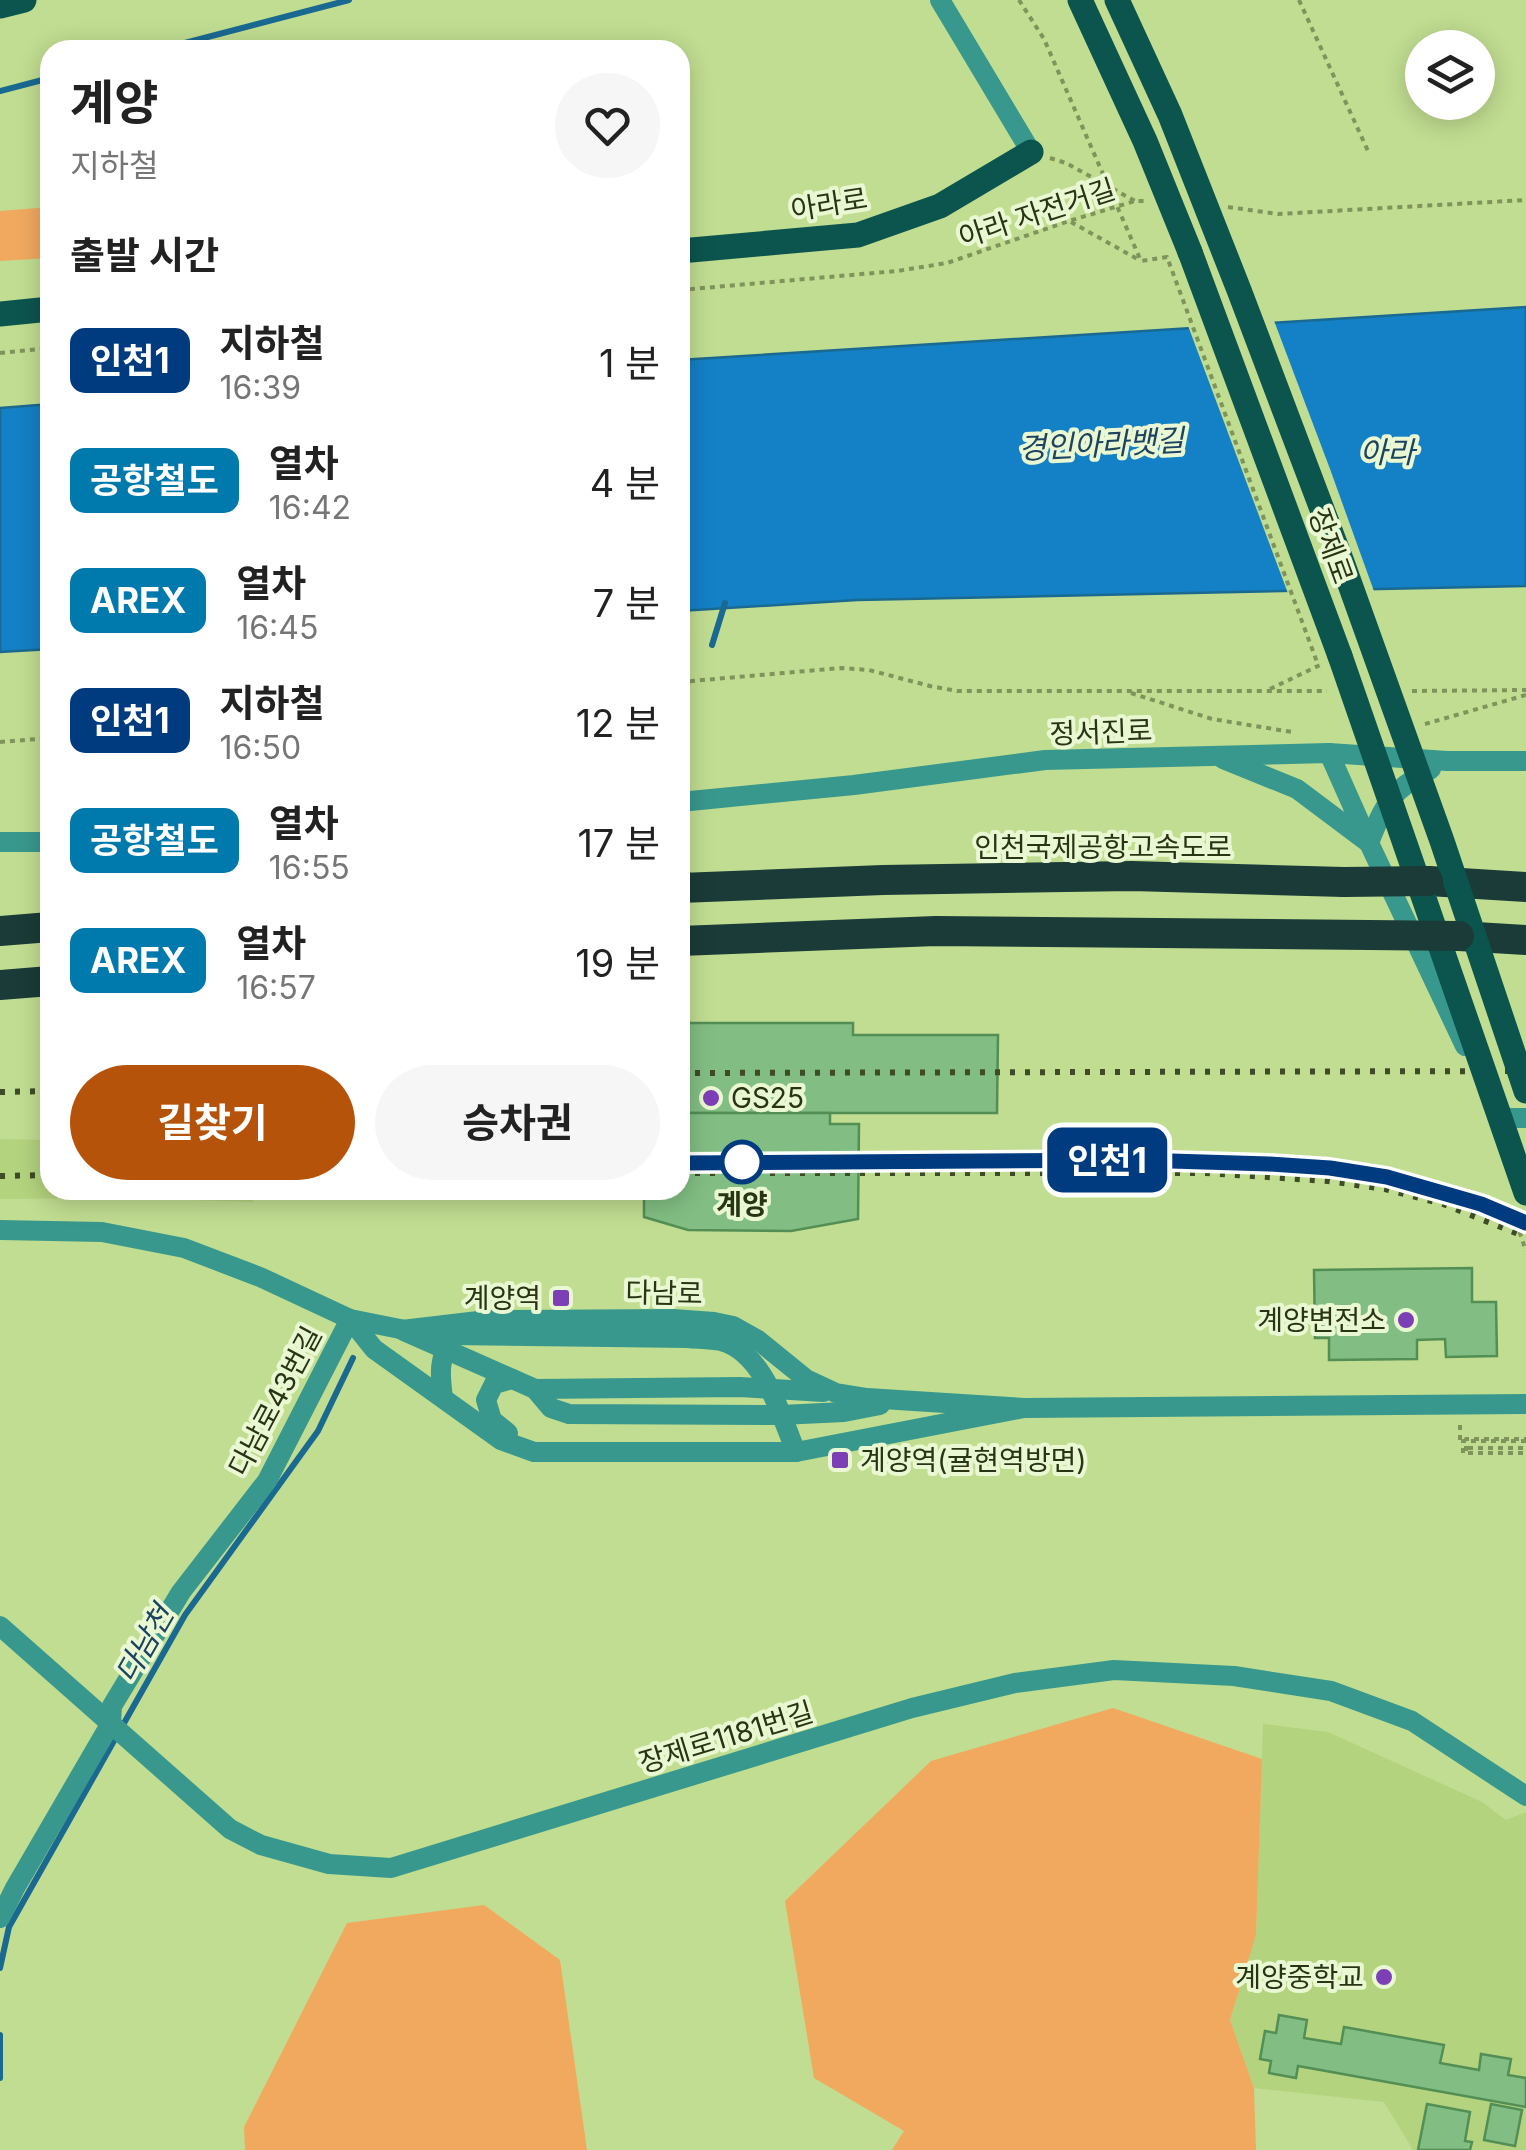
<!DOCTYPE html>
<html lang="ko">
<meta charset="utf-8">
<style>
body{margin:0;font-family:Inter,"Noto Sans KR",sans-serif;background:#f6f6f6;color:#222;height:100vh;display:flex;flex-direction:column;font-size:38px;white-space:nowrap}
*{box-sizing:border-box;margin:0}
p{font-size:32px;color:#767676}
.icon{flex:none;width:55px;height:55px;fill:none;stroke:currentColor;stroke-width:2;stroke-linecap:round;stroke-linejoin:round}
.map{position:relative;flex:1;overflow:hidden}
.sheet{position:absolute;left:40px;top:40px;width:650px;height:1160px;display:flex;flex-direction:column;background:#fff;border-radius:30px;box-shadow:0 5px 25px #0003}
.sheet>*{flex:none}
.badge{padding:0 20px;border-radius:15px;font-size:35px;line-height:65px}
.controls{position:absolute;left:1405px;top:30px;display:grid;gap:20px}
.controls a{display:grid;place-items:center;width:90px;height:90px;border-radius:50%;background:#fff;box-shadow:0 5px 25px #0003;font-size:50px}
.map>.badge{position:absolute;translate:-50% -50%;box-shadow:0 0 0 5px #fff}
h2{padding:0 30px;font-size:38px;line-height:90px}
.round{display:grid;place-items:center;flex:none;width:105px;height:105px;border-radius:52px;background:#f6f6f6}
.overview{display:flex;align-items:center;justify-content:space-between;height:170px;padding:0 30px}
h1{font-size:48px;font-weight:700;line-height:75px}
.cta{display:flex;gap:20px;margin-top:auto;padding:20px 30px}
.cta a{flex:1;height:115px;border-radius:60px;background:#b45309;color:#fff;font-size:40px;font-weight:700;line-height:115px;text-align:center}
.cta a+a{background:#f6f6f6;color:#222}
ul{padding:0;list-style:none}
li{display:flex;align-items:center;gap:30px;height:120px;padding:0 30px}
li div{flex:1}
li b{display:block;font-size:38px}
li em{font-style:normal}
li .badge{min-width:110px;font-weight:700;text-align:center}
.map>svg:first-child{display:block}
.built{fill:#b4d37e}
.green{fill:#f1a960}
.water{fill:#1480c6;stroke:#1a6991;stroke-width:2.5}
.pier{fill:#c1dd91}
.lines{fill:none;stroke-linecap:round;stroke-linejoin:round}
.stream{stroke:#1a6991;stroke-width:6}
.building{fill:#82be83;stroke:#538e55;stroke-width:2.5}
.path{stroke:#7f945b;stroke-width:4;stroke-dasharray:5 5;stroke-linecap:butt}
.minor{stroke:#39988d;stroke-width:20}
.major{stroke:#0c554e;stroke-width:25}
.highway{stroke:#1a3b37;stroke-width:30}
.rail{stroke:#3e4b26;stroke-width:6;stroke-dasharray:5 10;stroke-linecap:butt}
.path-bridge{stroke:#7f945b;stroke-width:4;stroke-dasharray:5 5;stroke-linecap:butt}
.major-bridge{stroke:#0c554e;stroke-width:25}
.highway-bridge{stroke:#1a3b37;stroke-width:30}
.line-casing{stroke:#fff;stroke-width:22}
.line{stroke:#003b80;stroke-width:15}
.poi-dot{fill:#7d3fb5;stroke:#e9f8d2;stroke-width:4}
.stop-dot{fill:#fff;stroke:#003b80;stroke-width:5}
.labels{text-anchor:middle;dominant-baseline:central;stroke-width:8;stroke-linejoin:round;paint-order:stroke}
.street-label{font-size:28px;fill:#293415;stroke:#e9f8d2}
.poi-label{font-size:28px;fill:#293415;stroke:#e9f8d2;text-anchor:end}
.stop-label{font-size:28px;font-weight:bold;fill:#293415;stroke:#e9f8d2}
.water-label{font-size:30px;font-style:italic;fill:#1d4361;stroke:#e9f8d2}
</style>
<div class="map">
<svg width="1526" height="2150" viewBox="0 0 1526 2150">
<rect width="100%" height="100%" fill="#c1dd91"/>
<!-- built -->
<g class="built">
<polygon points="0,1139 50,1140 50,1190 253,1190 253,1202 129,1198 0,1199"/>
<polygon points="1263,1724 1328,1732 1482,1802 1506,1820 1526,1812 1526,2150 1413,2150 1384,2102 1254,2088 1230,2020 1256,1935"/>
</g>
<!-- green -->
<g class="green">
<polygon points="50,207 50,258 0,261 0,211"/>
<polygon points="1113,1708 1262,1759 1256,1935 1230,2020 1254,2088 1256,2150 892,2150 904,2131 814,2078 785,1901 931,1761"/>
<polygon points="484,1905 560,1960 587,2150 245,2150 244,2127 347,1923"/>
</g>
<!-- water -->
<g class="water">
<polygon points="1526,307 1526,586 857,600 680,611 680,360"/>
<polygon points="50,404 50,649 0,652 0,408"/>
</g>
<!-- pier -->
<polygon class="pier" points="1273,318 1330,469 1375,594 1289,596 1187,323"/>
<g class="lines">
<!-- stream -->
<g class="stream">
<polyline points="158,50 349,0"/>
<polyline points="0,91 50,78"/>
<polyline points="712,645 725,603"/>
<polyline points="0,1968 9,1927 185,1615 318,1431 353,1358"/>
<polyline points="0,2035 0,2078"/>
</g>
</g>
<!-- building -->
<g class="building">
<polygon points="680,1023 853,1023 853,1035 998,1035 997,1113 680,1113"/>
<polygon points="680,1113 830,1113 830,1124 859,1124 858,1219 791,1231 688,1230 644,1217 644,1196 270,1196 270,1190 680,1190"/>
<polygon points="1472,1268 1472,1302 1496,1302 1497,1356 1446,1357 1445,1339 1417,1340 1417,1359 1329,1360 1329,1338 1315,1338 1314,1270"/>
<polygon points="1279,2015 1307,2020 1304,2038 1341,2044 1344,2027 1444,2045 1440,2063 1479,2070 1481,2054 1511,2059 1508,2075 1526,2078 1526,2107 1298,2066 1296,2078 1269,2073 1271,2061 1260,2059 1265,2031 1276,2033"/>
<polygon points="1427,2104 1470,2112 1465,2141 1472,2142 1470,2150 1418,2150"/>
<polygon points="1491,2104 1522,2110 1515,2146 1484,2140"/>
</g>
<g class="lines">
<!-- path -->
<g class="path">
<polyline points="1299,0 1368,151"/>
<polyline points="1050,158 1066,163 1135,201"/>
<polyline points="1228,207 1278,214 1526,200"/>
<polyline points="1071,222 1141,261"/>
<polyline points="680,290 897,271 947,263 1069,221 1135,201 1144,201"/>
<polyline points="0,353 50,348"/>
<polyline points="680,682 841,668 869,670 930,686 957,691 1327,691"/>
<polyline points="1270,689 1320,665"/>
<polyline points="1412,691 1526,690"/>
<polyline points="1131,693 1212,719 1292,732"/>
<polyline points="1425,724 1526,695"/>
<polyline points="0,742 50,738"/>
<polyline points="1460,1425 1460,1443 1462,1443"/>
<polyline points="1526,1441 1463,1441 1463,1453 1526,1453"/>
<polyline points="1468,1448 1526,1448"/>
</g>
<!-- minor -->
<g class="minor">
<polyline points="940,0 1031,152"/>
<polyline points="1329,753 1369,843 1465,1046"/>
<path d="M1223 759 1297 789 1369 843C1384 804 1392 789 1431 769"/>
<polyline points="680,802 854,785 1045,760 1329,753 1447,761 1526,761"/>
<polyline points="0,842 50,842"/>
<polyline points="1499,1118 1526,1118"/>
<polyline points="0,1230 102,1232 184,1248 260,1277 350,1319 415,1332"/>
<polyline points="402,1330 487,1320 673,1319 714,1322 733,1326 758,1340 806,1379 836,1393 867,1398 1024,1408 1526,1404"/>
<polyline points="404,1331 535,1389 740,1387 823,1392"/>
<path d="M449 1335 688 1338C698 1339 710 1339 721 1341 764 1352 781 1416 796 1452"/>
<polyline points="535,1389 551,1408 569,1414 781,1415 844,1412 880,1405"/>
<path d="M443 1398C440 1375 438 1358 452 1339"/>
<polyline points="508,1433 492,1420 486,1400 494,1384 512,1379"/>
<polyline points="0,1626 230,1829 261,1845 329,1864 391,1868 912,1708 1015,1683 1114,1670 1234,1676 1331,1691 1412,1721 1526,1796"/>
<polyline points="0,1918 15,1888 111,1723 112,1706 181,1592 267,1481 350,1319 374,1349 501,1440 534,1452 796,1452 1024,1408"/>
</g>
<!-- major -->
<g class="major">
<polyline points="0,6 24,0"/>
<polyline points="680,251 858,235 940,206 1031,152"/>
<polyline points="1190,252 1340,656"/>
<polyline points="0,314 50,309"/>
</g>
<!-- highway -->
<g class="highway">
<polyline points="1429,881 1526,887"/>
<polyline points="680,888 883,880 1132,876 1344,882"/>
<polyline points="0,931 50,927"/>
<polyline points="1459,936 1526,940"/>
<polyline points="680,941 936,931 1369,935"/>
<polyline points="0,985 50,981"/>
</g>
<!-- rail -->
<g class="rail">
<polyline points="680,1073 1526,1071"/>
<polyline points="0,1092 50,1091"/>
<polyline points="680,1173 1206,1173 1328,1181 1385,1189 1443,1204 1526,1237"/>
<polyline points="0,1176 50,1175"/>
</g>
<!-- path-bridge -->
<g class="path-bridge">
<polyline points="1019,0 1044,39 1141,261 1167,257 1317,662"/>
<polyline points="1513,1213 1526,1251"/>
<polyline points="1466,1451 1466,1439 1526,1439"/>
</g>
<!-- major-bridge -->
<g class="major-bridge">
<polyline points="1080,0 1145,141 1190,252"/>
<polyline points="1117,0 1170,115 1239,290 1342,562 1442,841 1526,1091"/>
<polyline points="1340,656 1526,1193"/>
</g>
<!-- highway-bridge -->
<g class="highway-bridge">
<polyline points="1344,882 1428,881"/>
<polyline points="1369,935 1459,936"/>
</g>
</g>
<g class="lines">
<defs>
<polyline id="line" points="680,1163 1138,1160 1269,1164 1330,1168 1387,1177 1481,1204 1526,1223"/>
</defs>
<!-- line casing -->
<use href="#line" class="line-casing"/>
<!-- line -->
<use href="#line" class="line"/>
</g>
<!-- markers -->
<g class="poi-dot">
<circle cx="711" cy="1098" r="10"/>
<rect x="551" y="1288" width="20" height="20" rx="5"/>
<circle cx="1406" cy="1320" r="10"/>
<rect x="830" y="1450" width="20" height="20" rx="5"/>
<circle cx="1384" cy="1977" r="10"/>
</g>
<circle class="stop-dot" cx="742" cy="1162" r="20"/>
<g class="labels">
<!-- street labels -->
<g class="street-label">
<text transform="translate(829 204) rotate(-9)">아라로</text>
<text transform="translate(1037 213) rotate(-18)">아라 자전거길</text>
<text transform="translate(1331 546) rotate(70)">장제로</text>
<text transform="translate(1101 732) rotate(-2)">정서진로</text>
<text x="1103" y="847">인천국제공항고속도로</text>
<text transform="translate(664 1293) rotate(1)">다남로</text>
<text transform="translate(275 1401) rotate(-62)">다남로43번길</text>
<text transform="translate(726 1737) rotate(-17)">장제로1181번길</text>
</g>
<!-- poi labels -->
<g class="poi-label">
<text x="731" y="1098" text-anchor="start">GS25</text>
<text x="541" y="1298">계양역</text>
<text x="1386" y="1320">계양변전소</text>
<text x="860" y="1460" text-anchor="start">계양역(귤현역방면)</text>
<text x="1364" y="1977">계양중학교</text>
</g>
<!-- stop labels -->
<g class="stop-label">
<text x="742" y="1204">계양</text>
</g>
<!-- water labels -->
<g class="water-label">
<text transform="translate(1101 444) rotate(-3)">경인아라뱃길</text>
<text x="1387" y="452">아라</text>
<text transform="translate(144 1644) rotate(-60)">다남천</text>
</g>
</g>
</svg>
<div class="controls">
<a><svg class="icon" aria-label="layers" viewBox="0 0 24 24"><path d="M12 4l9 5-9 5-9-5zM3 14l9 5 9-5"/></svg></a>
</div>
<b class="badge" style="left:1107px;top:1160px;background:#003b80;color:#fff">인천1</b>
<section class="sheet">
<div class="overview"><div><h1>계양</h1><p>지하철</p></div><a class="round"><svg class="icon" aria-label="heart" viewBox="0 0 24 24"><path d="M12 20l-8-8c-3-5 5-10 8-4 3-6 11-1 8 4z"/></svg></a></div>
<h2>출발 시간</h2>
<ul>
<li><span class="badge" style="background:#003b80;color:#fff">인천1</span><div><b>지하철</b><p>16:39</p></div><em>1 분</em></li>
<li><span class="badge" style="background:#0079ac;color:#fff">공항철도</span><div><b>열차</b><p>16:42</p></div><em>4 분</em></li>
<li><span class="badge" style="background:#0079ac;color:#fff">AREX</span><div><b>열차</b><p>16:45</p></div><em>7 분</em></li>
<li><span class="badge" style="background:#003b80;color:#fff">인천1</span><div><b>지하철</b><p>16:50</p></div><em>12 분</em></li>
<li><span class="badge" style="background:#0079ac;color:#fff">공항철도</span><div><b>열차</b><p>16:55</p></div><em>17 분</em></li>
<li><span class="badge" style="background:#0079ac;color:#fff">AREX</span><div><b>열차</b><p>16:57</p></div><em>19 분</em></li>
</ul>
<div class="cta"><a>길찾기</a><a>승차권</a></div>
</section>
</div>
